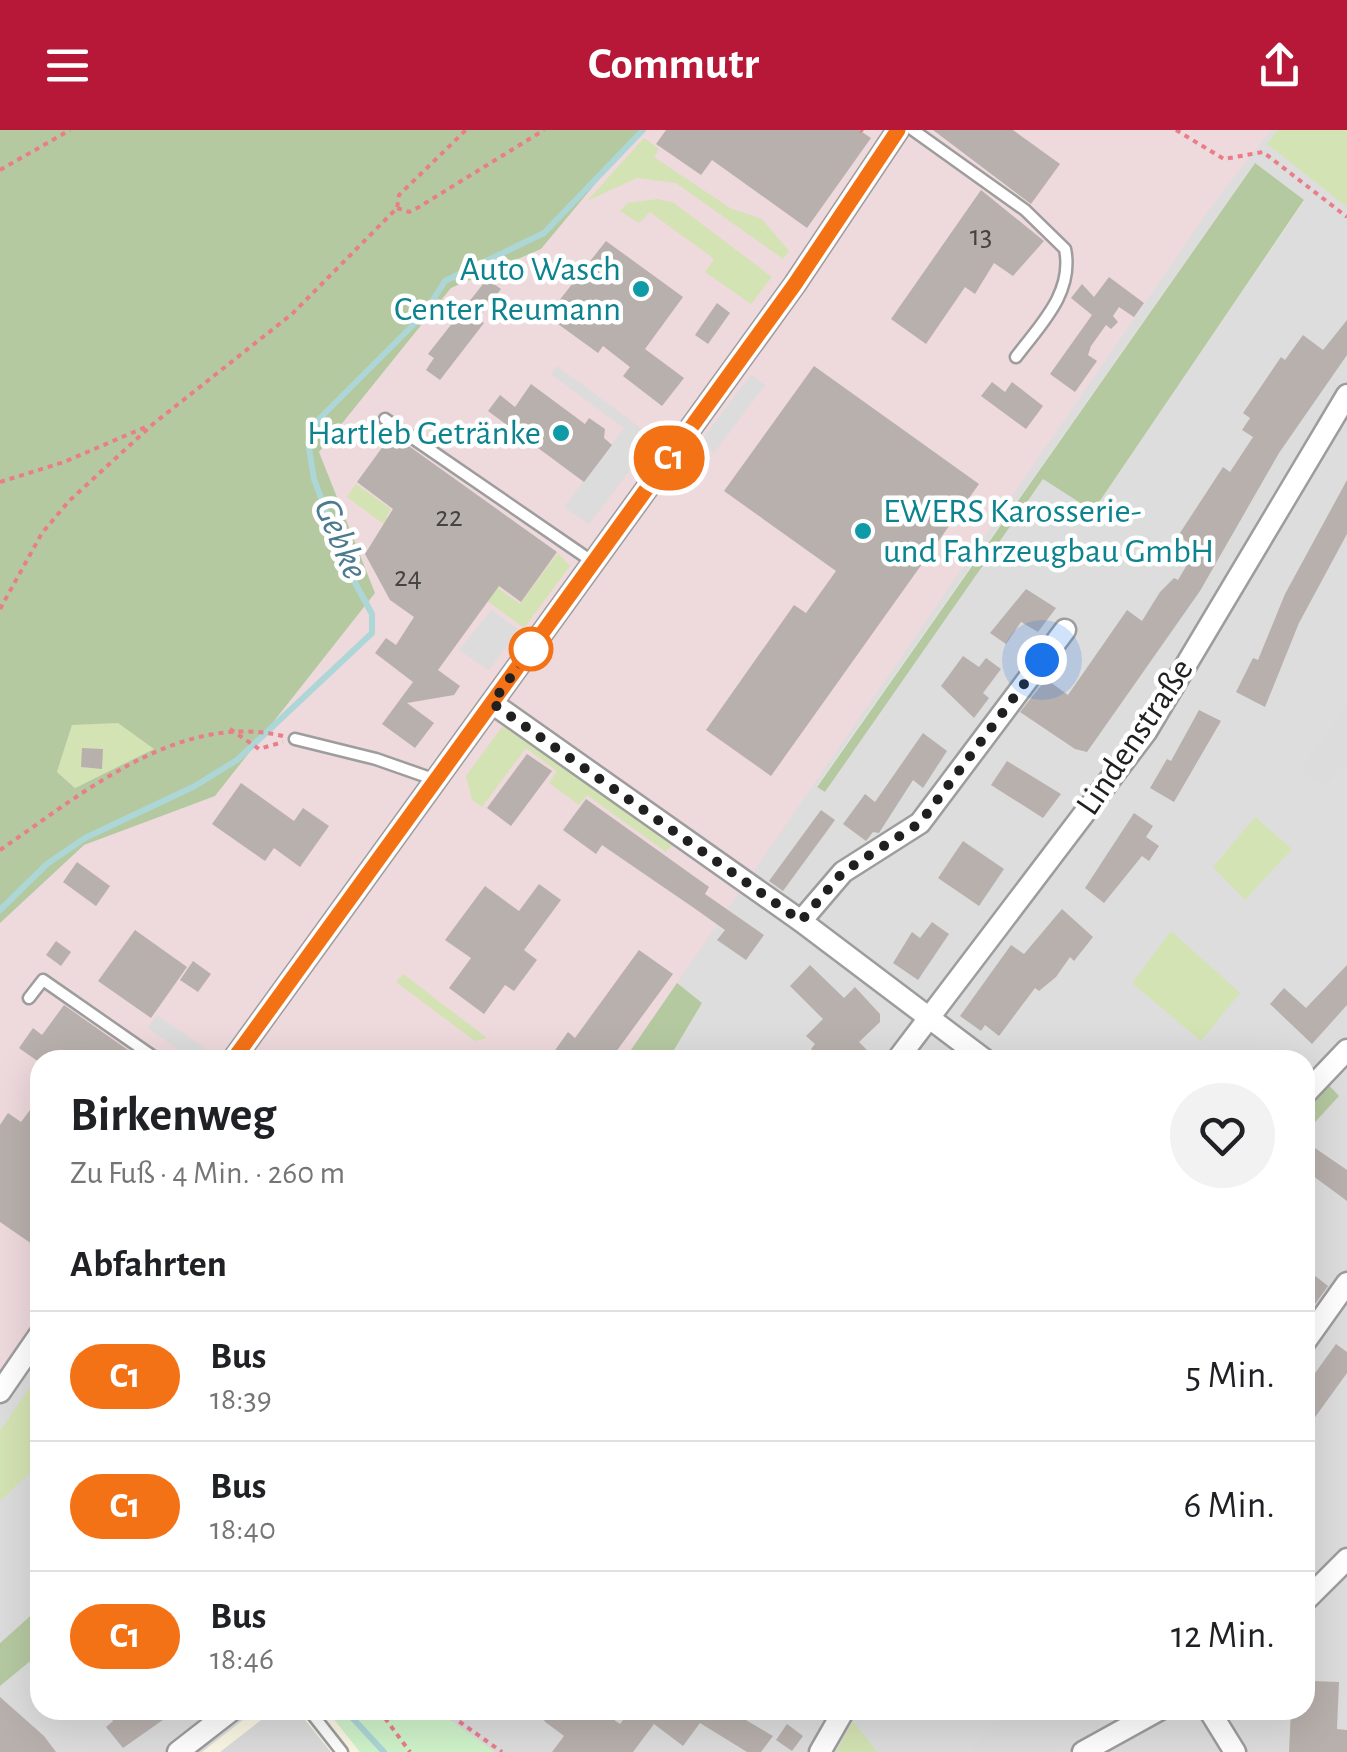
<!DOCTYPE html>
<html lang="de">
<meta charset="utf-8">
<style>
body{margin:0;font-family:"Alegreya Sans",sans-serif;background:#f2f2f2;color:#202124;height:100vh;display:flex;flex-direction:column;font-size:38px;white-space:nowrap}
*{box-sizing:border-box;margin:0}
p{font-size:32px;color:#757577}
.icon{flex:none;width:55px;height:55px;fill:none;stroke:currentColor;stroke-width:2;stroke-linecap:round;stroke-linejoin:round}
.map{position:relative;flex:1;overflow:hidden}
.panel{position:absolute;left:30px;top:920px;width:1285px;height:670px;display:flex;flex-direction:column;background:#fff;border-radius:30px;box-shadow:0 10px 40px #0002}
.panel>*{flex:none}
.badge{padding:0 20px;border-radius:32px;font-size:35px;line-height:65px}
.you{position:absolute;width:50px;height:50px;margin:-25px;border:8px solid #fff;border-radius:50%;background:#1a73e8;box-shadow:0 0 0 15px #1a73e833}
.map>.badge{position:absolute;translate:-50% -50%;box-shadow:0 0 0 5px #fff}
h2{padding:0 40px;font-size:38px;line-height:90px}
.round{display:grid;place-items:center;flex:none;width:105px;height:105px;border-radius:52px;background:#f2f2f2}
.head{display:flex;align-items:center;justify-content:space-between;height:170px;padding:0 40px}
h1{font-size:48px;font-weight:600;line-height:75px}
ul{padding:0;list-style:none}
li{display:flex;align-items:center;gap:30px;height:130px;padding:0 40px;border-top:2px solid #e0e0e0}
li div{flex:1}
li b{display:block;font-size:38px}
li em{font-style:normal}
li .badge{min-width:110px;font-weight:700;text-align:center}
header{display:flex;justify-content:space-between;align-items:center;height:130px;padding:0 40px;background:#b71838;color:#fff;font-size:45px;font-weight:600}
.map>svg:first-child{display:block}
.residential{fill:#dedddd;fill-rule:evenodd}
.commercial{fill:#eed9dc}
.education{fill:#fbf7e4}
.grass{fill:#d4e3b3}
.forest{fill:#b5c9a1;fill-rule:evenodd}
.park{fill:#cff3ca}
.parking{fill:#dcdcdc}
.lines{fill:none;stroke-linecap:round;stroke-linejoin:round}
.stream{stroke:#add6d7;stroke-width:6}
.building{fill:#b8b0ad}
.service-casing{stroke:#9d9d9d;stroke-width:15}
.minor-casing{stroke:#9d9d9d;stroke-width:25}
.path{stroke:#e97e88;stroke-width:4;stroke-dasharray:5 5;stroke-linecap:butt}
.service{stroke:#fff;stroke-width:10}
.minor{stroke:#fff;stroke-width:20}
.line-casing{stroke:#fff;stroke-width:22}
.line{stroke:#f47216;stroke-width:15}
.walk{stroke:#202020;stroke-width:10;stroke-dasharray:0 18}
.culture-dot{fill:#0f9aa8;stroke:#fff;stroke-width:4}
.stop-dot{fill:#fff;stroke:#f47216;stroke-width:5}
.labels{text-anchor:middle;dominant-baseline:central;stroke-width:9;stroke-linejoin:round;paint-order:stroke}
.number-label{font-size:30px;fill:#464443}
.culture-label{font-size:35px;fill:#0d838f;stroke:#fff;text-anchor:end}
.street-label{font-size:35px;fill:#202020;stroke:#fff}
.water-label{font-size:38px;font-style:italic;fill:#4c7a8e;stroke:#fff}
</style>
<header><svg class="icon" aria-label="menu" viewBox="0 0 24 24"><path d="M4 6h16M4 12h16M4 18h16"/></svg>Commutr<svg class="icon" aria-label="share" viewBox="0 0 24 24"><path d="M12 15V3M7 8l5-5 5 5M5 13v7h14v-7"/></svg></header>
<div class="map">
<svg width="1347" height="1622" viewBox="0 0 1347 1622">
<rect width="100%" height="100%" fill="#efebe7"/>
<!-- residential -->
<path class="residential" d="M640 0H1347V1622H0V793L318 322 451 158 541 119ZM1254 34 1304 71 1093 380 1043 348 825 662 817 656ZM40 930H1305V1580H40Z"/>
<!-- commercial -->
<polygon class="commercial" points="640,0 1271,0 1211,77 624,930 40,930 40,1195 36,1193 0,1245 0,793 84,715 215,666 318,322 451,158 541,119"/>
<!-- education -->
<polygon class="education" points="256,1580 327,1580 360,1622 202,1622"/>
<!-- grass -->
<g class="grass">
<polygon points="1278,0 1347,0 1347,77 1267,14"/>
<polygon points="644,8 659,19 654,27 730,78 762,89 789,121 783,129 676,53 637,48 587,71"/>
<polygon points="658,69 674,73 772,147 751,174 705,142 714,129 650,82 639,93 620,81 628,73"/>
<polygon points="356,354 391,379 386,387 400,397 406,391 520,474 558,423 570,436 524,498 347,367"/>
<polygon points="118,592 155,619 75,658 57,642 72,594"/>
<polygon points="502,597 513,599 672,715 666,722 587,665 579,675 549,653 557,641 526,618 482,677 472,670 466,646"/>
<polygon points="1255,687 1292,719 1245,770 1213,737"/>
<polygon points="1171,801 1240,863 1201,911 1132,853"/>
<polygon points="403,844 487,908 475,911 396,852"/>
<polygon points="37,1247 40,1334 0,1371 0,1301"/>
<polygon points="853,1591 877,1622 836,1622"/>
</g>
<!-- forest -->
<g class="forest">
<path d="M0 0H640L541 119 451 158 319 322 375 463 215 666 84 715 0 793ZM118 593 154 619 75 658 57 642 72 595Z"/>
<polygon points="1255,33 1304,70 1093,381 1043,349 825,662 817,657"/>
<polygon points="677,853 702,873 668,930 624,930"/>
<polygon points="1326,952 1339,966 1305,1003 1305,977"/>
<polygon points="40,1477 40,1523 0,1556 0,1513"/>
</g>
<!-- park -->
<polygon class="park" points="327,1580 436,1580 495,1622 360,1622"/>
<!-- parking -->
<g class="parking">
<polygon points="557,236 654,308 589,394 564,377 624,298 551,244"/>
<polygon points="751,245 765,255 714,323 700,312"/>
<polygon points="491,480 519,500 489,540 459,520"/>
<polygon points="1347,578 1347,638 1342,635 1325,656 1301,639"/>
<polygon points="157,885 216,926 214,930 193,930 148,898"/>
<polygon points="40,1334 40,1477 0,1513 0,1371"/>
<polygon points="274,1580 297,1580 331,1622 220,1622"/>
<polygon points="1004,1580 1132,1580 1051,1622 969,1622"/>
</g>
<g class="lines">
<!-- stream -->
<g class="stream">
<polyline points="0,780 47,734 85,708 195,656 237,630 372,503 372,484 347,438 314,349 309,318 319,289 424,184 445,151 544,103 643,0"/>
<polyline points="345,1580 384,1622"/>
</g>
</g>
<!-- building -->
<g class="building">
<polygon points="666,0 859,0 871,8 807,98 712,30 701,45 656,14"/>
<polygon points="933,0 1013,0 1060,34 1031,74"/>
<polygon points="981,60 1044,111 1013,146 994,133 975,164 965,157 926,214 891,189"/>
<polygon points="606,111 683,167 645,219 684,248 662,276 623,246 630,237 603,216 598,223 547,186"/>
<polygon points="1109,147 1144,173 1134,187 1119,177 1113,186 1118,192 1111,199 1106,195 1091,216 1088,225 1097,231 1075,262 1050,244 1092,185 1071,168 1082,154 1094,167"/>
<polygon points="487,149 501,159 478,189 484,193 440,250 426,240 434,228 428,224"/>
<polygon points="717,173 730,183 708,214 695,205"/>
<polygon points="1347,190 1347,225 1279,323 1200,461 1087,622 1075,619 1020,582 1046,549 1068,565 1127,480 1142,491 1160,462 1174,448 1178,450 1197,418 1178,406 1223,337 1230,342 1253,307 1242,300 1250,288 1243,283 1281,227 1285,230 1303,205 1323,220"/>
<polygon points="814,236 979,354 771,646 706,600 794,475 806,483 836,441 724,361"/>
<polygon points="992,252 1005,262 1012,252 1043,276 1026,299 981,266"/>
<polygon points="531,254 585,294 589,288 605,299 604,308 612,315 584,352 488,281 500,265 515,277"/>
<polygon points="392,304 557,422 521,472 499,456 438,540 460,556 454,565 407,573 434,593 415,618 382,594 413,552 375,523 386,508 396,515 414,487 390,470 365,424 393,379 357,352"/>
<polygon points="1347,350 1347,404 1299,493 1265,577 1236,562 1253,528 1258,530 1285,464"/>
<polygon points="1026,459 1056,478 1038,502 1021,492 1006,514 990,503"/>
<polygon points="963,526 979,537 986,528 1001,539 983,563 989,568 974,588 941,556"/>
<polygon points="1199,580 1221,591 1174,672 1150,658 1167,629 1171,631"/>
<polygon points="923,603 947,621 923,658 913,650 879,703 873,702 866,711 843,694 865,664 875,672"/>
<polygon points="82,618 103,619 102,639 81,637"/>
<polygon points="527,624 552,641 511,696 487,678"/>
<polygon points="1007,631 1061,664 1043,688 991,655"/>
<polygon points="241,653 294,691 303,678 329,696 300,737 274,718 265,731 212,694"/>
<polygon points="586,669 709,757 705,764 764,805 746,830 717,810 725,800 694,778 602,715 596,724 563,700"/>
<polygon points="821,680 835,690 783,761 769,751"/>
<polygon points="1134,683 1153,696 1146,707 1159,716 1149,731 1142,726 1104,773 1085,758"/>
<polygon points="963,711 1004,739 979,776 938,748"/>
<polygon points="77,732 110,756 96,776 63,752"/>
<polygon points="539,754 561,770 524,820 537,830 514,861 505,855 484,884 449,858 471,828 445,810 485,756 519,781"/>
<polygon points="1062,779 1093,807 1074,831 1070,827 1056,847 1039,861 1035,858 999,906 985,895 981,901 960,886 1011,815 1024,824"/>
<polygon points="932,792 949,804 918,850 893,833 912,802 920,808"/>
<polygon points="135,800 187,837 151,888 98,851"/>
<polygon points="56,811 71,822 61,836 46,825"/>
<polygon points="639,820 673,844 610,930 548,930 568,902 575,908"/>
<polygon points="193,831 211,844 198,862 180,850"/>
<polygon points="810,835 844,868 855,857 880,884 880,892 859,912 877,930 821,930 811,919 815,914 806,906 823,889 790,856"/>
<polygon points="1347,835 1347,875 1312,914 1270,874 1284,858 1306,878"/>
<polygon points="64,875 128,920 121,930 36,930 19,918 33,898 42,905"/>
<polygon points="30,980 40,987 40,1104 32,1114 0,1092 0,995 8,983 21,992"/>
<polygon points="1312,1016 1347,1040 1347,1071 1305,1040 1305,1024"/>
<polygon points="1305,1138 1328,1156 1305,1188"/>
<polygon points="1336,1214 1347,1222 1347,1243 1305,1301 1305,1257"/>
<polygon points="1312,1551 1339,1552 1337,1599 1347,1600 1347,1622 1289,1622 1291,1580 1305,1580"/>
<polygon points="0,1567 44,1606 56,1622 0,1622"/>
<polygon points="104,1580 177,1580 123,1618 106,1597 113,1591"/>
<polygon points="552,1580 600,1580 620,1594 631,1580 729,1580 773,1606 761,1622 747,1622 700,1593 683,1616 654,1594 633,1622 552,1622 564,1606 544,1591"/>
<polygon points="787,1594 803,1606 792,1621 776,1610"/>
</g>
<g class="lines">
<defs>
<g id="service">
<path d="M913 0 1025 80 1065 119C1074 163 1040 195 1016 227"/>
<polyline points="385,289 593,432"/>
<polyline points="295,609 376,629 436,650"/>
<polyline points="29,868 43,850 158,930"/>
<polyline points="309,1580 342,1622"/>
</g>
<g id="minor">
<polyline points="492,573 801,791 985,930"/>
<polyline points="801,791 843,742 920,693 1065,500"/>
<polyline points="233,930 795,154 898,0"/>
<polyline points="897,930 1146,602 1347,265"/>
<polyline points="1305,964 1347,920"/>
<polyline points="1305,1212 1347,1153"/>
<polyline points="0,1262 40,1204"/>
<polyline points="1305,1471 1347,1429"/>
<polyline points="1209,1580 1235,1622"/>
<polyline points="178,1622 232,1580"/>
<polyline points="820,1622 844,1580"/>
<polyline points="1083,1622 1159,1580"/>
</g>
</defs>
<!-- service casing -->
<use href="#service" class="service-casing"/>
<!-- minor casing -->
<use href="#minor" class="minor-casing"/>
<!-- path -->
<g class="path">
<polyline points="861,0 862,2"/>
<polyline points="1176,0 1224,29 1263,22 1347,87"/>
<polyline points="0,40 70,0"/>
<polyline points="397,78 409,82 419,77 544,0"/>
<polyline points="0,352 64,332 148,296"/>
<polyline points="0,479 42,403 69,371 153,294 292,184 397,78 399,65 466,0"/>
<polyline points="230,599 259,619 283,612"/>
<path d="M0 720C81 665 178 581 283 606"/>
<polyline points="379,1580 410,1622"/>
<polyline points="443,1580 502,1622"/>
</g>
<!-- service -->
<use href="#service" class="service"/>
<!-- minor -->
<use href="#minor" class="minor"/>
</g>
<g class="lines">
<defs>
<polyline id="line" points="233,930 795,154 898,0"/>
</defs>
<!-- line casing -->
<use href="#line" class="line-casing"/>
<!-- line -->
<use href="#line" class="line"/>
<!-- walk -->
<polyline class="walk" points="531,519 492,573 801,791 843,742 920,693 1042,530"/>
</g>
<!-- markers -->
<g class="culture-dot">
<circle cx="641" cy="159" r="10"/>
<circle cx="561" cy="303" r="10"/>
<circle cx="863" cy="401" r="10"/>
</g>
<circle class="stop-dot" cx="531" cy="519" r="20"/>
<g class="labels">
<!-- number labels -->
<g class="number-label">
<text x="981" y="106">13</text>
<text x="449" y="387">22</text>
<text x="408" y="447">24</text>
</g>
<!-- culture labels -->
<g class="culture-label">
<text x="621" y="139">Auto Wasch<tspan x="621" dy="40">Center Reumann</tspan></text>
<text x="541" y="303">Hartleb Getränke</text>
<text x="883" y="381" text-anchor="start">EWERS Karosserie-<tspan x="883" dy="40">und Fahrzeugbau GmbH</tspan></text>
</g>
<!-- street labels -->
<g class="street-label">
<text transform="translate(1135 607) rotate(-56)">Lindenstraße</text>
</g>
<!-- water labels -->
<g class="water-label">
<text transform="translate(340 409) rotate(67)">Gebke</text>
</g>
</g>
</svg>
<div class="you" style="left:1042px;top:530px"></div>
<b class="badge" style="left:669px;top:328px;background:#f47216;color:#fff">C1</b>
<section class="panel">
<div class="head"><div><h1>Birkenweg</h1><p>Zu Fuß · 4 Min. · 260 m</p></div><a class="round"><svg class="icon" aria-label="heart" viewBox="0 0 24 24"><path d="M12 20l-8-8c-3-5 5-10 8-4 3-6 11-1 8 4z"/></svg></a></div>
<h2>Abfahrten</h2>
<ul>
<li><span class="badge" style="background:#f47216;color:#fff">C1</span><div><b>Bus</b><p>18:39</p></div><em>5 Min.</em></li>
<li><span class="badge" style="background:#f47216;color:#fff">C1</span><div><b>Bus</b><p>18:40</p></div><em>6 Min.</em></li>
<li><span class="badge" style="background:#f47216;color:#fff">C1</span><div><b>Bus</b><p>18:46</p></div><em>12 Min.</em></li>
</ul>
</section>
</div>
